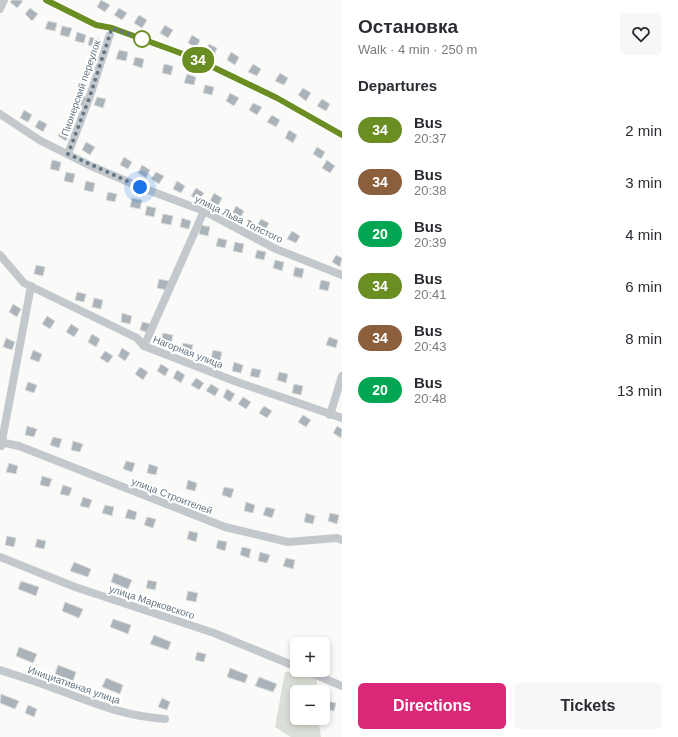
<!DOCTYPE html>
<meta charset="utf-8">
<style>
body{margin:0;font-family:Helvetica,sans-serif;background:#f7f7f7;color:#2b2b33;height:100vh;display:flex;flex-direction:column;font-size:15px;white-space:nowrap}
*{box-sizing:border-box;margin:0}
p{font-size:13px;color:#7c7c81}
.icon{flex:none;width:22px;height:22px;fill:none;stroke:currentColor;stroke-width:2;stroke-linecap:round;stroke-linejoin:round}
.map{position:relative;flex:1;overflow:hidden}
.details{display:flex;flex-direction:column;background:#fff;width:336px}
.details>*{flex:none}
.badge{padding:0 8px;border-radius:13px;font-size:14px;line-height:26px}
.fabs{position:absolute;left:290px;top:637px;display:grid;gap:8px}
.fabs a{display:grid;place-items:center;width:40px;height:40px;border-radius:6px;background:#fff;box-shadow:0 2px 6px #0003;font-size:20px}
.you{position:absolute;width:20px;height:20px;margin:-10px;border:3px solid #fff;border-radius:50%;background:#1a73e8;box-shadow:0 0 0 6px #1a73e833}
.map>.badge{position:absolute;translate:-50% -50%;box-shadow:0 0 0 2px #fff}
h2{padding:0 16px;font-size:15px;line-height:36px}
.round{display:grid;place-items:center;flex:none;width:42px;height:42px;border-radius:6px;background:#f7f7f7}
.summary{display:flex;align-items:center;justify-content:space-between;height:68px;padding:0 16px}
h1{font-size:19px;font-weight:600;line-height:30px}
.primary-button{display:flex;gap:8px;margin-top:auto;padding:8px 16px}
.primary-button a{flex:1;height:46px;border-radius:6px;background:#db2777;color:#fff;font-size:16px;font-weight:600;line-height:46px;text-align:center}
.primary-button a+a{background:#f7f7f7;color:#2b2b33}
ul{padding:0;list-style:none}
li{display:flex;align-items:center;gap:12px;height:52px;padding:0 16px}
li div{flex:1}
li b{display:block;font-size:15px}
li em{font-style:normal}
li .badge{min-width:44px;font-weight:700;text-align:center}
main{display:flex;flex:1;min-height:0}
.map>svg:first-child{display:block}
.green{fill:#dadfd7}
.building{fill:#aab3b9;stroke:#dcdcda}
.lines{fill:none;stroke-linecap:round;stroke-linejoin:round}
.minor{stroke:#c3c8cc;stroke-width:8}
.line-casing{stroke:#fff;stroke-width:9}
.line{stroke:#6b8e23;stroke-width:6}
.walk{stroke:#657683;stroke-width:4;stroke-dasharray:0 7.2}
.stop-dot{fill:#fff;stroke:#6b8e23;stroke-width:2}
.labels{text-anchor:middle;dominant-baseline:central;stroke-width:4;stroke-linejoin:round;paint-order:stroke}
.street-label{font-size:10px;fill:#657683;stroke:#fff}
</style>
<main>
<div class="map">
<svg width="342" height="737" viewBox="0 0 342 737">
<rect width="100%" height="100%" fill="#fafaf8"/>
<!-- green -->
<polygon class="green" points="285,672 317,675 317,692 297,692 297,718 318,718 321,737 291,737 275,727"/>
<!-- building -->
<g class="building">
<polygon points="12,0 21,0 23,1 17,8 10,2"/>
<polygon points="101,0 110,5 105,12 97,7"/>
<polygon points="30,8 38,14 32,21 25,14"/>
<polygon points="119,8 127,13 122,20 114,15"/>
<polygon points="139,15 147,20 142,28 134,23"/>
<polygon points="48,21 57,23 55,31 45,29"/>
<polygon points="165,25 173,30 168,38 160,33"/>
<polygon points="62,26 72,28 69,37 60,35"/>
<polygon points="77,32 86,35 84,43 75,41"/>
<polygon points="192,35 200,40 196,48 188,43"/>
<polygon points="90,37 99,39 97,48 88,45"/>
<polygon points="209,44 217,48 214,56 205,52"/>
<polygon points="119,50 128,52 126,61 116,59"/>
<polygon points="231,52 239,57 235,65 227,60"/>
<polygon points="135,57 144,59 142,68 133,65"/>
<polygon points="164,64 173,66 171,75 162,73"/>
<polygon points="253,64 261,69 257,76 248,72"/>
<polygon points="280,73 288,78 284,85 275,81"/>
<polygon points="187,74 196,77 194,85 184,83"/>
<polygon points="205,85 214,87 212,95 203,93"/>
<polygon points="303,88 311,93 306,101 298,95"/>
<polygon points="230,93 239,98 234,106 226,101"/>
<polygon points="77,94 86,97 83,106 74,103"/>
<polygon points="97,97 106,99 103,108 94,105"/>
<polygon points="322,99 330,104 326,111 317,106"/>
<polygon points="253,103 262,107 257,115 249,110"/>
<polygon points="24,110 32,115 28,122 20,118"/>
<polygon points="272,115 280,120 276,127 267,122"/>
<polygon points="39,120 47,124 43,132 35,127"/>
<polygon points="62,129 70,133 66,141 58,136"/>
<polygon points="289,130 297,135 293,143 285,138"/>
<polygon points="86,142 95,147 90,155 82,150"/>
<polygon points="317,147 325,152 321,159 313,154"/>
<polygon points="124,157 132,162 128,169 120,165"/>
<polygon points="52,160 61,162 59,171 50,169"/>
<polygon points="327,160 335,166 330,173 322,168"/>
<polygon points="142,165 150,170 146,178 138,173"/>
<polygon points="66,172 75,174 73,183 64,181"/>
<polygon points="156,172 164,176 159,184 151,179"/>
<polygon points="86,181 95,183 93,192 84,190"/>
<polygon points="177,181 185,186 181,193 173,189"/>
<polygon points="196,188 204,193 199,200 191,196"/>
<polygon points="108,192 117,194 115,202 106,200"/>
<polygon points="214,193 222,198 218,206 210,201"/>
<polygon points="132,198 142,200 140,209 130,207"/>
<polygon points="147,206 156,208 154,217 145,215"/>
<polygon points="236,206 244,211 240,219 232,214"/>
<polygon points="163,214 173,216 171,225 161,223"/>
<polygon points="182,218 191,221 189,229 180,227"/>
<polygon points="261,219 269,223 265,231 257,226"/>
<polygon points="201,225 210,227 208,236 199,234"/>
<polygon points="292,231 300,236 296,243 287,239"/>
<polygon points="218,238 227,240 225,248 216,246"/>
<polygon points="235,242 244,244 242,253 233,251"/>
<polygon points="257,250 266,252 264,260 255,258"/>
<polygon points="336,255 342,258 340,267 332,262"/>
<polygon points="275,260 284,262 282,271 273,268"/>
<polygon points="36,265 45,267 43,276 34,274"/>
<polygon points="295,267 304,269 302,278 293,276"/>
<polygon points="159,279 169,281 167,290 157,288"/>
<polygon points="321,280 330,282 328,291 319,289"/>
<polygon points="77,292 86,294 84,302 75,300"/>
<polygon points="94,298 103,300 101,309 92,307"/>
<polygon points="13,304 21,309 17,317 9,312"/>
<polygon points="122,313 132,316 130,324 121,322"/>
<polygon points="47,316 55,321 50,329 42,324"/>
<polygon points="142,322 151,324 149,333 140,330"/>
<polygon points="71,324 79,329 74,337 66,332"/>
<polygon points="163,333 173,335 171,344 161,341"/>
<polygon points="92,334 100,339 96,347 88,342"/>
<polygon points="329,337 338,340 336,348 326,345"/>
<polygon points="6,338 15,342 12,350 3,347"/>
<polygon points="183,343 193,345 191,353 181,351"/>
<polygon points="122,348 130,353 125,361 118,356"/>
<polygon points="33,350 42,354 39,362 30,359"/>
<polygon points="213,350 222,352 220,361 211,359"/>
<polygon points="105,351 113,356 108,363 100,358"/>
<polygon points="234,362 243,365 241,373 232,371"/>
<polygon points="161,364 169,369 165,376 157,371"/>
<polygon points="140,367 148,372 143,380 135,374"/>
<polygon points="252,368 261,370 259,378 250,376"/>
<polygon points="177,370 185,375 181,383 173,378"/>
<polygon points="279,372 288,374 286,383 277,380"/>
<polygon points="196,378 204,383 199,390 191,385"/>
<polygon points="28,382 37,385 34,393 25,390"/>
<polygon points="211,384 219,389 215,396 206,391"/>
<polygon points="294,384 303,386 301,395 292,393"/>
<polygon points="227,389 235,394 230,402 223,397"/>
<polygon points="243,397 251,402 246,409 238,404"/>
<polygon points="264,406 272,411 267,418 259,413"/>
<polygon points="303,415 311,420 306,427 298,422"/>
<polygon points="27,426 37,429 34,437 25,435"/>
<polygon points="337,426 342,429 341,438 333,433"/>
<polygon points="53,437 62,439 59,448 50,445"/>
<polygon points="73,441 83,444 80,452 71,450"/>
<polygon points="126,461 135,463 132,472 123,469"/>
<polygon points="9,463 18,466 16,474 6,472"/>
<polygon points="149,464 158,467 156,475 147,473"/>
<polygon points="42,476 52,479 49,487 40,485"/>
<polygon points="188,480 197,483 195,491 186,489"/>
<polygon points="63,485 72,488 69,496 60,494"/>
<polygon points="224,487 234,489 231,498 222,495"/>
<polygon points="83,497 92,500 89,508 80,506"/>
<polygon points="246,502 255,505 253,513 244,511"/>
<polygon points="105,505 114,507 112,516 102,513"/>
<polygon points="266,507 275,509 272,518 263,515"/>
<polygon points="128,509 137,512 135,520 125,518"/>
<polygon points="306,513 315,516 313,524 304,522"/>
<polygon points="330,513 339,515 337,524 328,521"/>
<polygon points="147,517 156,519 153,528 144,525"/>
<polygon points="189,531 198,533 196,542 187,539"/>
<polygon points="7,536 16,538 14,547 5,545"/>
<polygon points="37,539 46,541 44,549 35,547"/>
<polygon points="218,540 227,542 225,551 216,548"/>
<polygon points="242,547 251,549 249,558 240,555"/>
<polygon points="260,552 270,555 267,563 258,561"/>
<polygon points="286,558 295,560 293,569 283,566"/>
<polygon points="74,562 91,569 88,577 70,571"/>
<polygon points="114,573 132,580 128,589 111,582"/>
<polygon points="148,580 157,582 155,590 146,588"/>
<polygon points="21,581 39,587 36,596 18,589"/>
<polygon points="188,591 198,593 196,602 186,600"/>
<polygon points="65,602 83,609 79,618 62,611"/>
<polygon points="113,619 131,625 128,634 110,627"/>
<polygon points="154,635 171,642 168,650 150,644"/>
<polygon points="19,647 37,654 33,663 16,656"/>
<polygon points="197,652 206,654 204,662 195,660"/>
<polygon points="58,665 76,672 73,681 55,674"/>
<polygon points="230,668 248,675 245,683 227,677"/>
<polygon points="259,677 277,684 273,692 255,686"/>
<polygon points="106,678 123,685 120,694 102,687"/>
<polygon points="1,694 19,701 15,709 0,703"/>
<polygon points="162,698 170,702 167,710 158,707"/>
<polygon points="327,701 336,703 334,711 325,709"/>
<polygon points="28,705 37,709 34,717 25,713"/>
</g>
<g class="lines">
<!-- minor -->
<g class="minor">
<polyline points="46,0 96,25 112,28 194,58 277,98 342,135"/>
<polyline points="0,9 4,0"/>
<polyline points="0,114 41,141 91,166 140,187 204,211 276,249 342,275"/>
<polyline points="68,154 90,96 112,28"/>
<polyline points="0,255 24,283 137,338 144,346 237,382 342,418"/>
<polyline points="144,346 204,211"/>
<polyline points="330,415 342,376"/>
<polyline points="0,442 19,446 225,527 288,542 337,538 342,540"/>
<polyline points="1,446 31,286"/>
<polyline points="0,557 75,587 214,633 297,667"/>
<path d="M0 670C18 676 35 681 53 688 93 702 121 716 165 719"/>
<polyline points="304,670 342,686"/>
</g>
</g>
<g class="lines">
<defs>
<polyline id="line" points="46,0 96,25 112,28 194,58 277,98 342,135"/>
</defs>
<!-- line casing -->
<use href="#line" class="line-casing"/>
<!-- line -->
<use href="#line" class="line"/>
<!-- walk -->
<polyline class="walk" points="140,187 68,154 90,96 112,28 142,39"/>
</g>
<!-- markers -->
<circle class="stop-dot" cx="142" cy="39" r="8"/>
<g class="labels">
<!-- street labels -->
<g class="street-label">
<text transform="translate(81 88) rotate(-71)">Пионерский переулок</text>
<text transform="translate(239 219) rotate(26)">улица Льва Толстого</text>
<text transform="translate(188 352) rotate(21)">Нагорная улица</text>
<text transform="translate(172 496) rotate(21)">улица Строителей</text>
<text transform="translate(152 602) rotate(18)">улица Марковского</text>
<text transform="translate(74 685) rotate(19)">Инициативная улица</text>
</g>
</g>
</svg>
<div class="fabs">
<a>+</a>
<a>−</a>
</div>
<div class="you" style="left:140px;top:187px"></div>
<b class="badge" style="left:198px;top:60px;background:#6b8e23;color:#fff">34</b>
</div>
<section class="details">
<div class="summary"><div><h1>Остановка</h1><p>Walk · 4 min · 250 m</p></div><a class="round"><svg class="icon" aria-label="heart" viewBox="0 0 24 24"><path d="M12 20l-8-8c-3-5 5-10 8-4 3-6 11-1 8 4z"/></svg></a></div>
<h2>Departures</h2>
<ul>
<li><span class="badge" style="background:#6b8e23;color:#fff">34</span><div><b>Bus</b><p>20:37</p></div><em>2 min</em></li>
<li><span class="badge" style="background:#8b5e3c;color:#fff">34</span><div><b>Bus</b><p>20:38</p></div><em>3 min</em></li>
<li><span class="badge" style="background:#00a651;color:#fff">20</span><div><b>Bus</b><p>20:39</p></div><em>4 min</em></li>
<li><span class="badge" style="background:#6b8e23;color:#fff">34</span><div><b>Bus</b><p>20:41</p></div><em>6 min</em></li>
<li><span class="badge" style="background:#8b5e3c;color:#fff">34</span><div><b>Bus</b><p>20:43</p></div><em>8 min</em></li>
<li><span class="badge" style="background:#00a651;color:#fff">20</span><div><b>Bus</b><p>20:48</p></div><em>13 min</em></li>
</ul>
<div class="primary-button"><a>Directions</a><a>Tickets</a></div>
</section>
</main>
